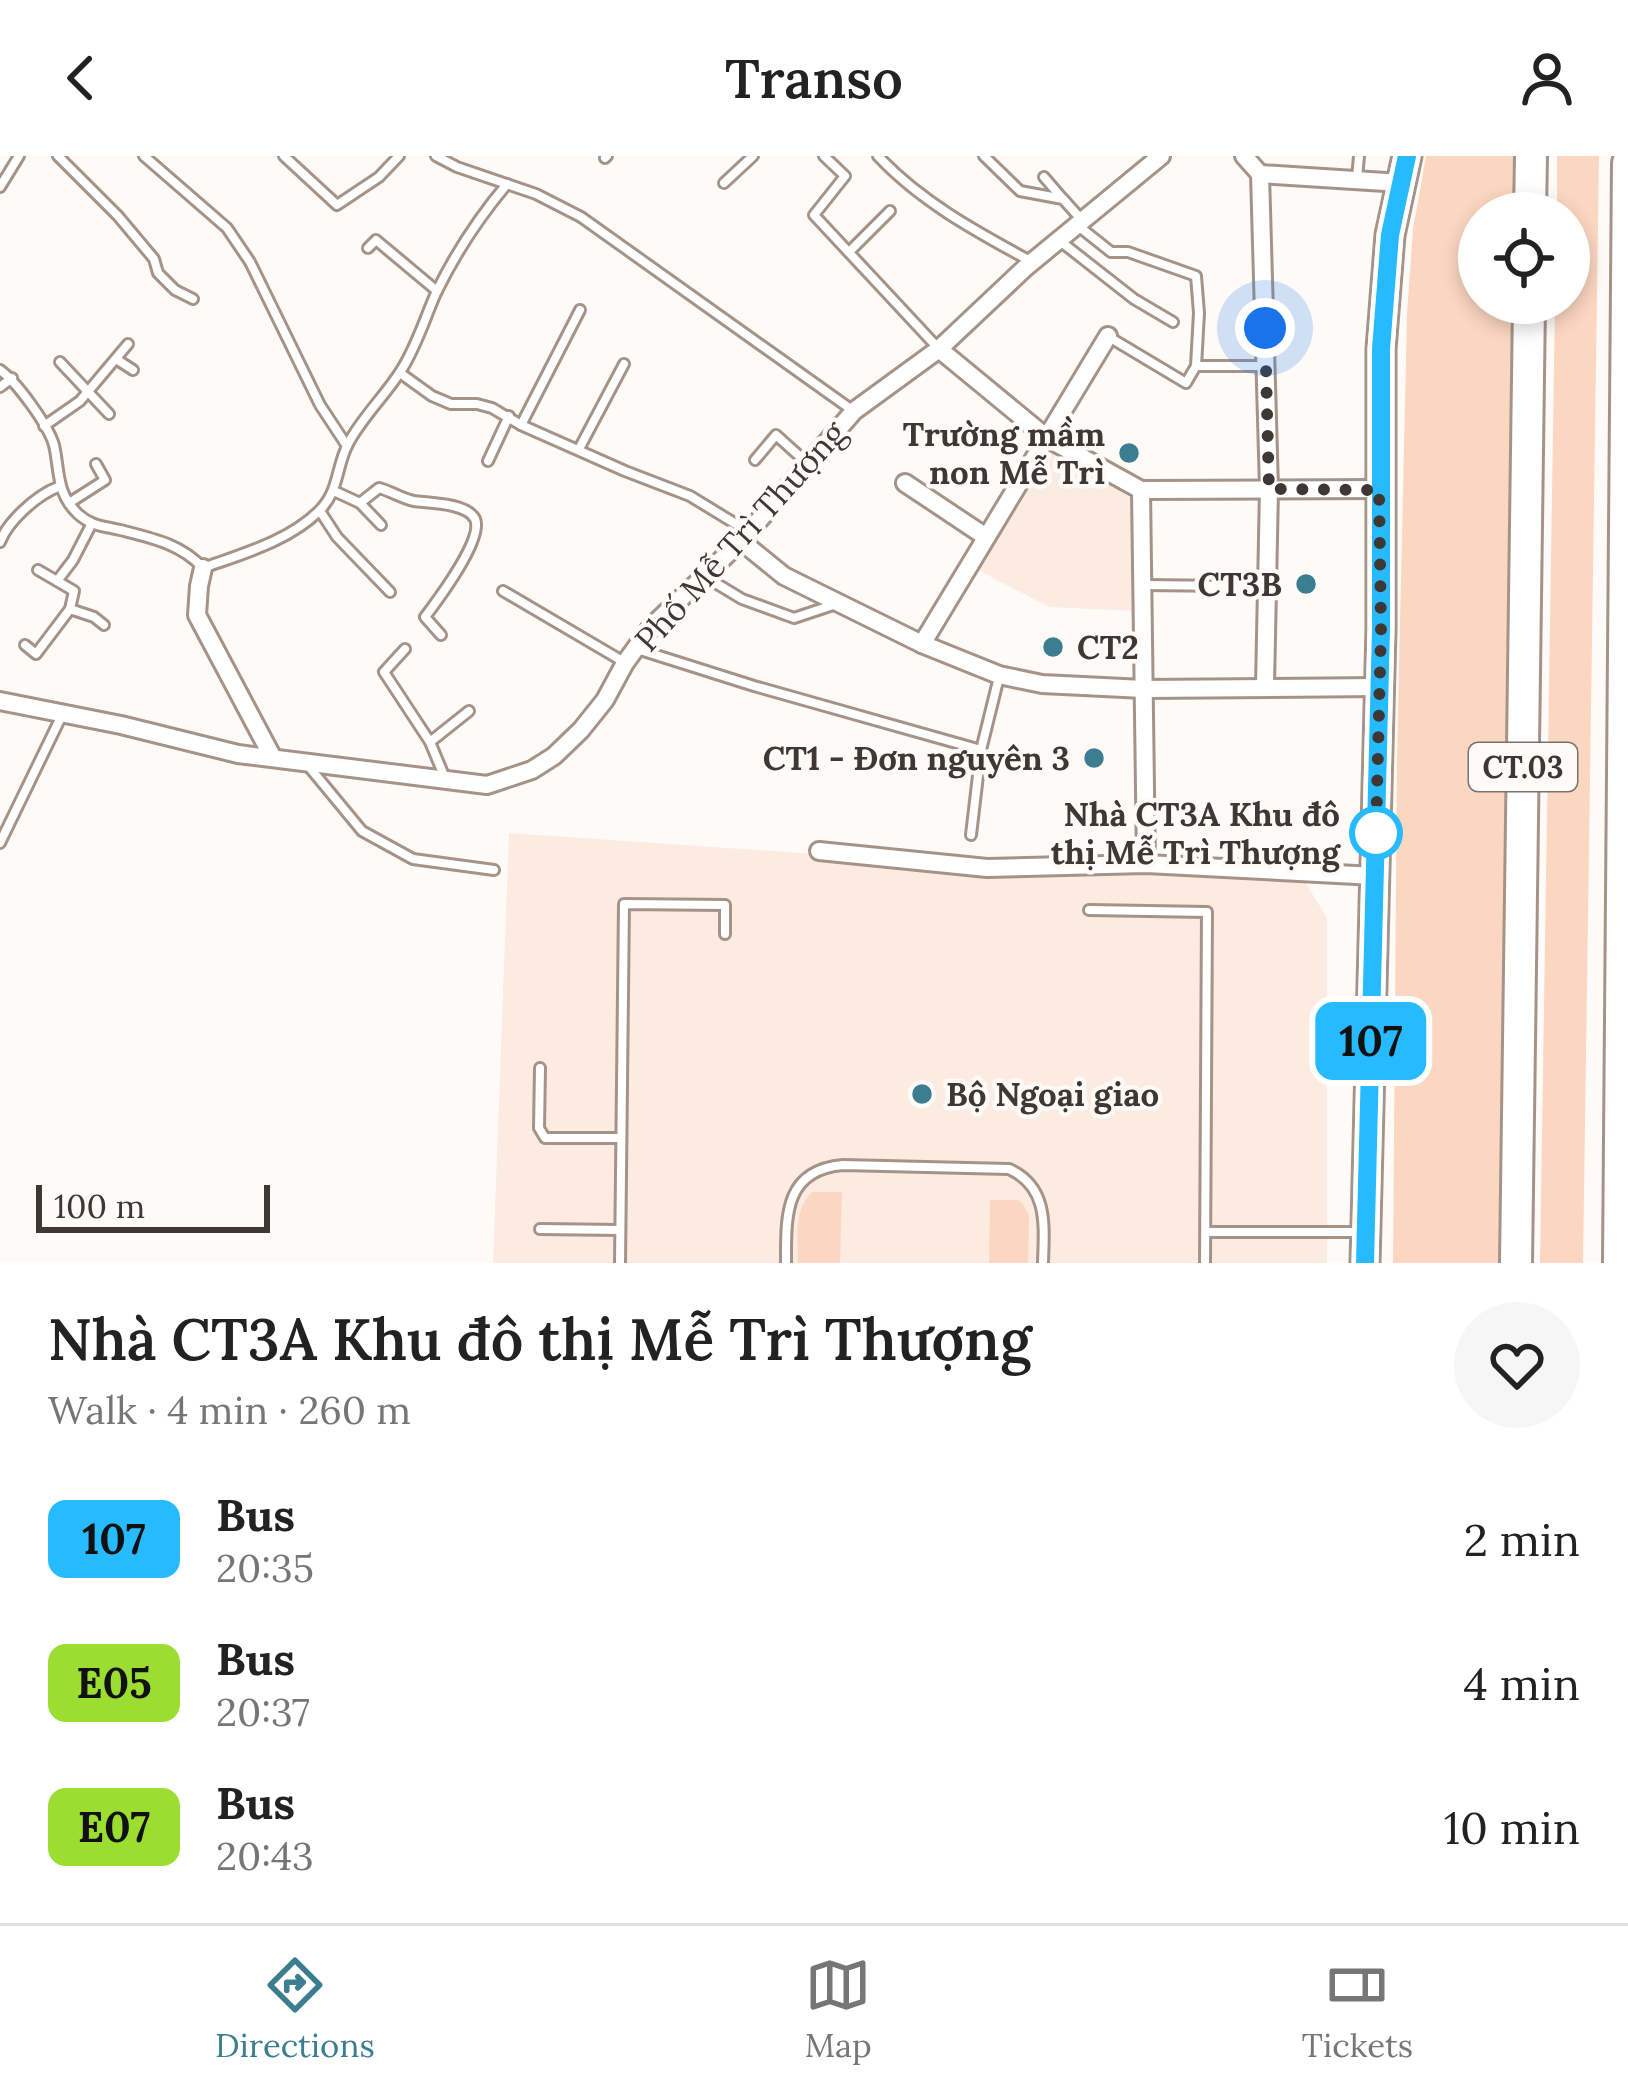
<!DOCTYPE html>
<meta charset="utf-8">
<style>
body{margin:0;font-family:Lora,serif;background:#f6f6f6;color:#222;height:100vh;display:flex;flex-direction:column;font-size:45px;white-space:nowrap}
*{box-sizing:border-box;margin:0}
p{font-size:39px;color:#767676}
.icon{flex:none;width:66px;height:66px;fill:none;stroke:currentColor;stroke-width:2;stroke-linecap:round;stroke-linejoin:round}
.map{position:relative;height:1107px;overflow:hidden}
.sheet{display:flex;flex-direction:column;background:#fff;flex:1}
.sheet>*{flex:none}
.badge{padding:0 24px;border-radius:18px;font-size:42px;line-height:78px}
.tools{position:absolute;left:1458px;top:36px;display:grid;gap:24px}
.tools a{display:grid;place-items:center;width:132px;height:132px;border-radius:50%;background:#fff;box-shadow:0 6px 18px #0003;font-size:60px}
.scale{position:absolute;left:36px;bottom:30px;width:234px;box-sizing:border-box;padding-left:12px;border:6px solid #3f3733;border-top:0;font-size:33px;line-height:42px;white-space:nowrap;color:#3f3733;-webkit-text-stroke:9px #fefaf8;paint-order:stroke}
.you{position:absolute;width:60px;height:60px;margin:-30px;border:9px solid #fff;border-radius:50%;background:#1a73e8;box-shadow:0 0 0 18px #1a73e833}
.map>.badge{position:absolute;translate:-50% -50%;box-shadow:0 0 0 6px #fff}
.round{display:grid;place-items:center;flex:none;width:126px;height:126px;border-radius:63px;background:#f6f6f6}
.summary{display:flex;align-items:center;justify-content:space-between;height:204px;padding:0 48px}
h1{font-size:57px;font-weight:600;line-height:90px}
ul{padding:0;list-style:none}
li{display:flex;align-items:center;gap:36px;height:144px;padding:0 48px}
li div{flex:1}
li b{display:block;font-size:45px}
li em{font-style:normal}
li .badge{min-width:132px;font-weight:700;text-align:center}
header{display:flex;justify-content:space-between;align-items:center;height:156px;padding:0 48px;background:#fff;font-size:54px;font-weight:600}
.tabs{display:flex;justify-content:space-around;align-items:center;height:168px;border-top:3px solid #e0e0e0;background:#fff;font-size:33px;color:#767676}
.tabs a{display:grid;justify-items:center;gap:6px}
.tabs .selected{color:#3c7e90}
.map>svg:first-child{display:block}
.built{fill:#fbebe1}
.green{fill:#fbd7c1}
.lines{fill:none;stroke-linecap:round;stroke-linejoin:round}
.service-casing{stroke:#a59388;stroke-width:14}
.minor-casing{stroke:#a59388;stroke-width:22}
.primary-casing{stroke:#a59388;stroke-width:33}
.motorway-casing{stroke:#a59388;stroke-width:36}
.service{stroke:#fff;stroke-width:8}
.minor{stroke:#fff;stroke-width:16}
.primary{stroke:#fff;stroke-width:27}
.motorway{stroke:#fff;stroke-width:30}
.line-casing{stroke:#fff;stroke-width:27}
.line{stroke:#27baff;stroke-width:18}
.walk{stroke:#3f3733;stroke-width:12;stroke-dasharray:0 21.6}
.poi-dot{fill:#3c7e90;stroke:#fefaf8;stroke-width:4.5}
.stop-dot{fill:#fff;stroke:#27baff;stroke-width:6}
.labels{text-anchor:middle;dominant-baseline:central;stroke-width:9;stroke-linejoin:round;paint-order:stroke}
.shield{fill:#fefaf8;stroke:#78726e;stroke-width:3}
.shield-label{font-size:30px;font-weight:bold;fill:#3f3733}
.poi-label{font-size:33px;font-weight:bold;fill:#3f3733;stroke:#fefaf8;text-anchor:end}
.street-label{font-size:33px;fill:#3f3733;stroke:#fefaf8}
.stop-label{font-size:33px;font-weight:bold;fill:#3f3733;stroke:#fefaf8;text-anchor:end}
</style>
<header><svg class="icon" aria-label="back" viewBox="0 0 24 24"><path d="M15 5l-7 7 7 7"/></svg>Transo<svg class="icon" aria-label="person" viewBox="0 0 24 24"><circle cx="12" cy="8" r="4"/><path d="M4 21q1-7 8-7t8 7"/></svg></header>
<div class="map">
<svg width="1628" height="1107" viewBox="0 0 1628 1107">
<rect width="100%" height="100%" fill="#fefaf8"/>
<!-- built -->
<g class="built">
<polygon points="1047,291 1131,342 1135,455 1049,451 974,412"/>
<polygon points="509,677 830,699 1302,721 1327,762 1327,1107 493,1107"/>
</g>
<!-- green -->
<g class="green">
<polygon points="1426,0 1514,0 1514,57 1479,57 1479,147 1512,147 1505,674 1504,1107 1393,1107 1397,601 1407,158 1413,73"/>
<polygon points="1557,0 1599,0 1583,1107 1540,1107 1555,147 1569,147 1569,57 1557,57"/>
<path d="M812 1036H842L840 1107H798C798 1082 793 1055 812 1036Z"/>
<polygon points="990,1044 1017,1044 1022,1047 1029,1059 1028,1107 989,1107"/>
</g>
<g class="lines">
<defs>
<g id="service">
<polyline points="58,0 118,60 154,103 158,117 175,134 193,143"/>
<polyline points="144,0 227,72 250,106 320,249 347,290"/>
<polyline points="284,0 337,49 379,21 399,0"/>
<polyline points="436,0 457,11 536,38 581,61 852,254"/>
<polyline points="824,0 845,20 814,59 938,192"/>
<path d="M878 0C921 46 977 76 1032 106"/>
<polyline points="984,0 1020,35 1063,43 1080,62"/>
<polyline points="605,2 607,0"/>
<polyline points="1044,21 1062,42"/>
<polyline points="1357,22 1359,0"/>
<polyline points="724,27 753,0"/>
<polyline points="0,31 19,0"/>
<polyline points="1077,69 1111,96 1128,96 1196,120 1199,157 1196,210 1186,227 1109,181"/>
<polyline points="1060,85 1134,143 1173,166"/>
<polyline points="368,92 376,84 437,135"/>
<polyline points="849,96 890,55"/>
<polyline points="116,203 133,214"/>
<polyline points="60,206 109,258"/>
<polyline points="1196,210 1266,210"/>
<path d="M0 214C17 226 48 269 54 289 60 316 56 337 78 358 91 370 103 370 120 374 152 382 181 388 203 412 242 398 289 385 319 355 339 336 336 311 348 288 362 261 386 239 402 213 417 189 425 162 436 137 455 98 480 60 507 28"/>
<polyline points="400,217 432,240 451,248 477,248 492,252 521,269 625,315 690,340 749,376"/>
<polyline points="0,231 12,222"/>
<polyline points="521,269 580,154"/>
<polyline points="44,270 80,245 128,188"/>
<polyline points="579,293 624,208"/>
<polyline points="755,304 776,279 806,306"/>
<polyline points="488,305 509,260"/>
<path d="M334 335 360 347 379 332C391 335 402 343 414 345 429 347 467 347 475 363 484 383 437 445 425 461L441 479"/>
<polyline points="69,347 105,324 96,308"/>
<polyline points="360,347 381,369"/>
<polyline points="320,355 337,381 390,436"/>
<path d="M0 386C8 365 37 339 58 331"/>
<polyline points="38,414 57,425"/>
<polyline points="704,420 742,443 794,462 833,449"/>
<polyline points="1144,429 1231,430"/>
<polyline points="503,435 624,506"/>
<polyline points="70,453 94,461 104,469"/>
<polyline points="25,489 36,498 70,453 74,435 57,425 73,404 91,369"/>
<polyline points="405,493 384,516 430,586 445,622"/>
<polyline points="637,493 754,530 981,594"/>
<polyline points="430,586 469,555"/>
<polyline points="310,612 362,675 413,703 494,714"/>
<polyline points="971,679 981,594 999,521"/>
<polyline points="0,687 62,559"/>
<polyline points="1089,754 1207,756 1205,1107"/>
<polyline points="540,912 539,972 545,982 621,982"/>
<polyline points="540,1073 620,1074"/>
<polyline points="1207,1076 1358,1076"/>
<polyline points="620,1107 624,748 725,749 725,778"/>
<path d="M786 1107C786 1060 784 1014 843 1009L1009 1013C1049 1031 1044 1070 1043 1107"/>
</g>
<g id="minor">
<polyline points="1244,0 1260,18 1269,333 1265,530"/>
<polyline points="1260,18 1401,27"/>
<polyline points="939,193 1047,282 1141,334 1380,333"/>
<polyline points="905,327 986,381"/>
<polyline points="1141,334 1146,708"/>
<polyline points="741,385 784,420 922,488 999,519 1042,528 1144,533 1379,531"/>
<polyline points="203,412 199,430 197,459 273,602"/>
<polyline points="922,488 1108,180"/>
<polyline points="0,545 121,569 238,598 487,629 532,614 554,600 581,574 605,544 625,507 651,471 741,385 854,255 939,193 1026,111 1161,0"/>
<polyline points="819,695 987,712 1146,708 1375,720"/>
</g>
<polyline id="primary" points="1365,1107 1381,473 1381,193 1390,79 1407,0"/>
<g id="motorway">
<polyline points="1530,57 1531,0"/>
<polyline points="1516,1107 1529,147"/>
<polyline points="1619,1107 1628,7"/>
</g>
</defs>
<!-- service casing -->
<use href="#service" class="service-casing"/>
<!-- minor casing -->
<use href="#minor" class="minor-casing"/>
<!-- primary casing -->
<use href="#primary" class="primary-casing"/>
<!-- motorway casing -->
<use href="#motorway" class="motorway-casing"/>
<!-- service -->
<use href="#service" class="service"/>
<!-- minor -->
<use href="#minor" class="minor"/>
<!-- primary -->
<use href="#primary" class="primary"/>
<!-- motorway -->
<use href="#motorway" class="motorway"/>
</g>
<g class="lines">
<defs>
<polyline id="line" points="1365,1107 1381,473 1381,193 1390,79 1407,0"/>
</defs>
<!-- line casing -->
<use href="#line" class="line-casing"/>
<!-- line -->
<use href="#line" class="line"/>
<!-- walk -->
<polyline class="walk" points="1265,172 1269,333 1379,334 1381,473 1376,677"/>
</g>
<!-- markers -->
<g class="poi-dot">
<circle cx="1129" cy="297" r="12"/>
<circle cx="1306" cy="428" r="12"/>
<circle cx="1053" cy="491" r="12"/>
<circle cx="1094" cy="602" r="12"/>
<circle cx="922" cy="938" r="12"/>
</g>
<circle class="stop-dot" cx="1376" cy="677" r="24"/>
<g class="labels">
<!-- shield labels -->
<rect class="shield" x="1469" y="587" width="108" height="48" rx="9"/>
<g class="shield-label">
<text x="1523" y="611">CT.03</text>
</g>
<!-- poi labels -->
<g class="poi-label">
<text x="1105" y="278">Trường mầm<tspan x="1105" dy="38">non Mễ Trì</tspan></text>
<text x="1282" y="428">CT3B</text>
<text x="1077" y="491" text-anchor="start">CT2</text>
<text x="1070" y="602">CT1 - Đơn nguyên 3</text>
<text x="946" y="938" text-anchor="start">Bộ Ngoại giao</text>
</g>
<!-- street labels -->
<g class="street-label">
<text transform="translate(740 380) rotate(-48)">Phố Mễ Trì Thượng</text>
</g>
<!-- stop labels -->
<g class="stop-label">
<text x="1340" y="658">Nhà CT3A Khu đô<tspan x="1340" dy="38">thị Mễ Trì Thượng</tspan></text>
</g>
</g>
</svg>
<div class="tools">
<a><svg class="icon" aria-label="locate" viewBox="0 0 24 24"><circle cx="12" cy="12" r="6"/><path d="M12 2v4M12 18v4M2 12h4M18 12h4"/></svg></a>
</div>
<div class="scale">100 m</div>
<div class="you" style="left:1265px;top:172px"></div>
<b class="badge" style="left:1371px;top:885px;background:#27baff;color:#111">107</b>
</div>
<section class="sheet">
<div class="summary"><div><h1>Nhà CT3A Khu đô thị Mễ Trì Thượng</h1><p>Walk · 4 min · 260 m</p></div><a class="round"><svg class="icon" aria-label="heart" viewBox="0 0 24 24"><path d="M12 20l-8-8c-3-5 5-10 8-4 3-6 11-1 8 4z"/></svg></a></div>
<ul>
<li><span class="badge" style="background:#27baff;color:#111">107</span><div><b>Bus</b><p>20:35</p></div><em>2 min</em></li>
<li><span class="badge" style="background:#9cdd31;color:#111">E05</span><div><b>Bus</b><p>20:37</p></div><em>4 min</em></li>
<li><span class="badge" style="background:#9cdd31;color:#111">E07</span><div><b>Bus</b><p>20:43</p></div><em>10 min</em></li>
</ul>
</section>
<nav class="tabs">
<a class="selected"><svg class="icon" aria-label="directions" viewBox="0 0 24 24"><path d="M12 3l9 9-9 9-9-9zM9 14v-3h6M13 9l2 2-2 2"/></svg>Directions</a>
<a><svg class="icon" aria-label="map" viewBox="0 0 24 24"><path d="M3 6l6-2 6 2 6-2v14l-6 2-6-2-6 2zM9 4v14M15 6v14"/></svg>Map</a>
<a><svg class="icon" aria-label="tickets" viewBox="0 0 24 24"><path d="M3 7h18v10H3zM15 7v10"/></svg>Tickets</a>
</nav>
